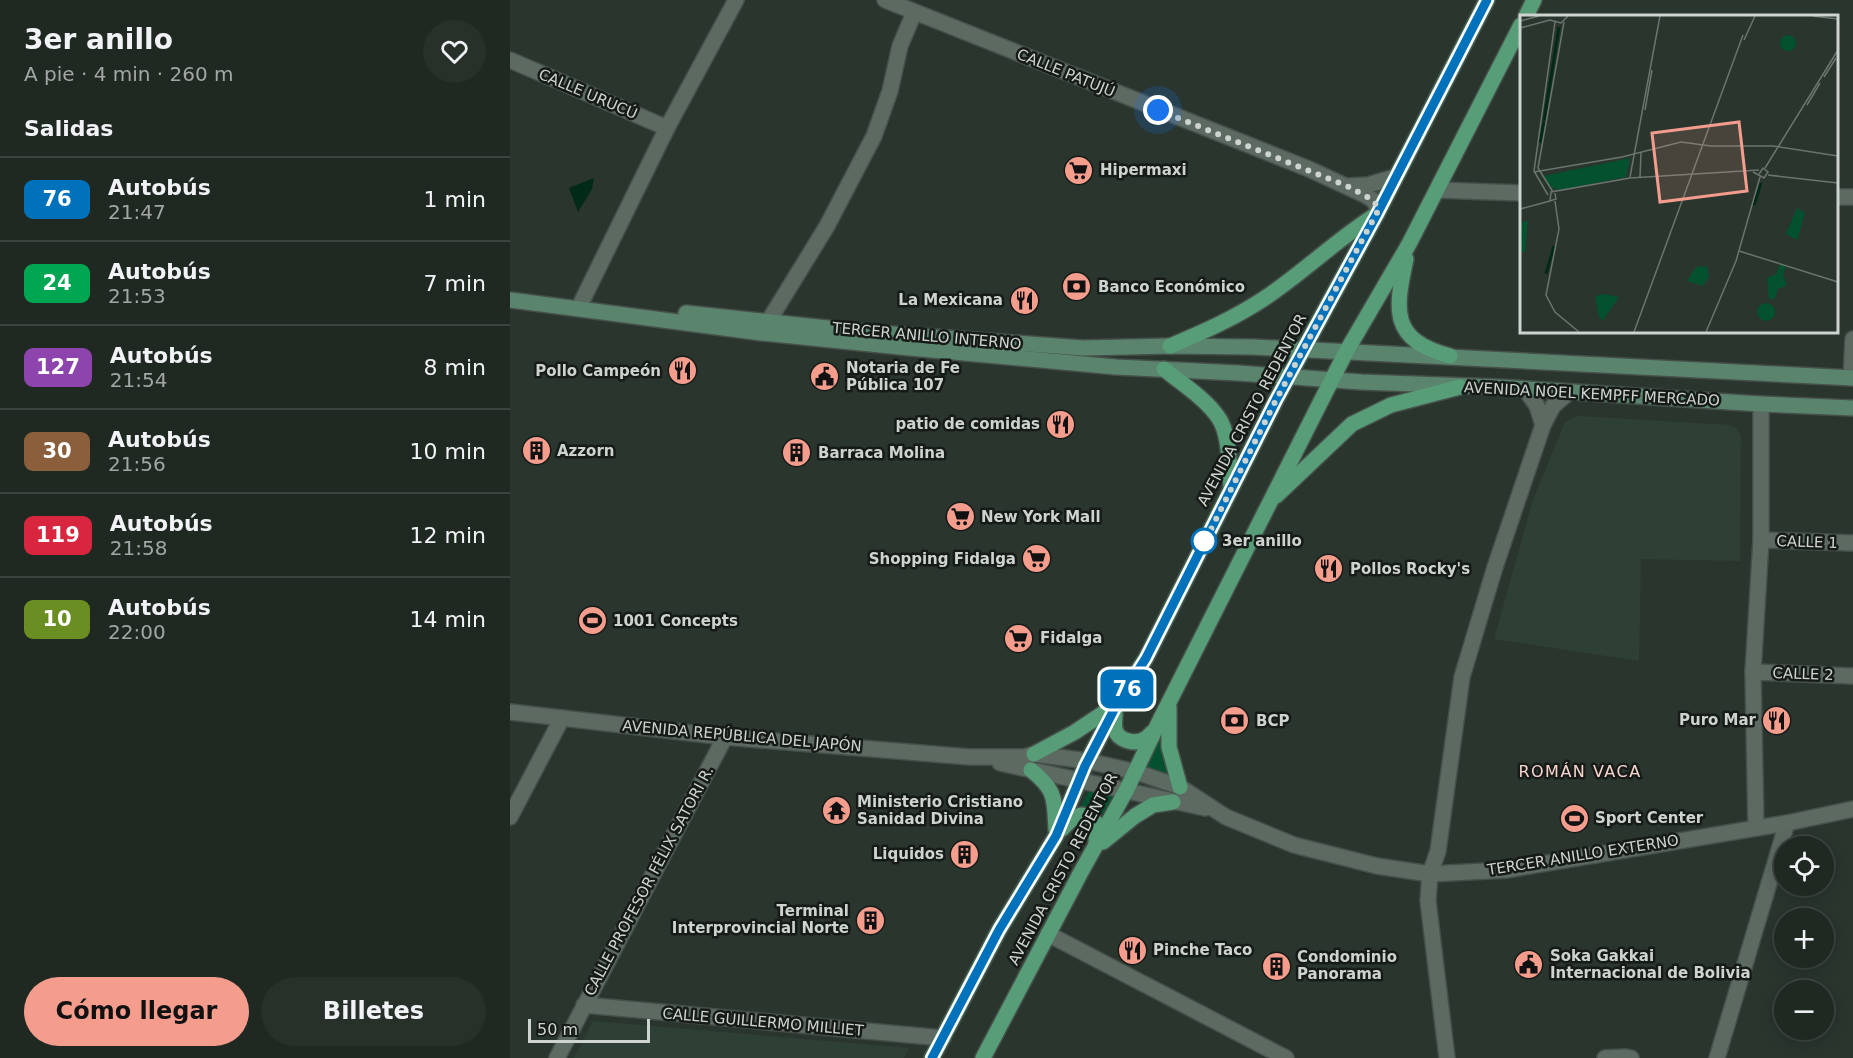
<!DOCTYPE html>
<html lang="es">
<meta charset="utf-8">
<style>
body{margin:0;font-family:"DejaVu Sans",sans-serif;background:#28302a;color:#f1f3f6;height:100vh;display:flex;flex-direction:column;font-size:22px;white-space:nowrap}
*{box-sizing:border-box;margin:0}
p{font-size:20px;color:#a2a6a5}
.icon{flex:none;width:33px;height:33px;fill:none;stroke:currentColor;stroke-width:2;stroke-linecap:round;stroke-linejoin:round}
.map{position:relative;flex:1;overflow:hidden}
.panel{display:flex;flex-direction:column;background:#202822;width:510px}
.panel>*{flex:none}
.badge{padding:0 12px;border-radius:9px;font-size:21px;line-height:39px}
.controls{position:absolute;left:1264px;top:836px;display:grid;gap:12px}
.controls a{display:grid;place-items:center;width:60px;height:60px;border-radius:50%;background:#202822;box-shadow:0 3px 15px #0003,0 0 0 2px #3d4440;font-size:30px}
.scale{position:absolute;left:18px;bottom:15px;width:122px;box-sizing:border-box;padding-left:6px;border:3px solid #cdd4cf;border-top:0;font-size:16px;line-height:21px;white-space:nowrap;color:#cdd4cf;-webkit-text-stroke:4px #161b18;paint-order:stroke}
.you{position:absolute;width:30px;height:30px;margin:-15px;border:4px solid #fff;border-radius:50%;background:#1a73e8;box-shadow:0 0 0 9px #1a73e833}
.map>.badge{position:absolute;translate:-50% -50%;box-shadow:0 0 0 3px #fff}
h2{padding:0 24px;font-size:22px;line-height:54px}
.round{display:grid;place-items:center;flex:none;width:63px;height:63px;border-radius:32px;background:#28302a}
.summary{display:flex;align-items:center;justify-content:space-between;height:102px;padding:0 24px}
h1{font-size:28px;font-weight:700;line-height:45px}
.cta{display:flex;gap:12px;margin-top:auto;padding:12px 24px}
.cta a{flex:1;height:69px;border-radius:36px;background:#f49d8d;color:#111;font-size:24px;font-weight:700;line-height:69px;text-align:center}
.cta a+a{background:#28302a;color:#f1f3f6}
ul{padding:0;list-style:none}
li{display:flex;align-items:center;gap:18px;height:84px;padding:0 24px;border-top:2px solid #3d4440}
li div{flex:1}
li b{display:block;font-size:22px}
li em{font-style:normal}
li .badge{min-width:66px;font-weight:700;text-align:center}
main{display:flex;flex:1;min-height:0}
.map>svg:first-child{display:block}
.built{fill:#2e4035}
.green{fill:#045130}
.water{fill:#012b17}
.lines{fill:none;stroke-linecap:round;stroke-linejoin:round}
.minor-casing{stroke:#46504a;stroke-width:18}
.tertiary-casing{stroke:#46504a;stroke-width:18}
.secondary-casing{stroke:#46504a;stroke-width:18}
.primary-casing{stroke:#46504a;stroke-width:18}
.minor{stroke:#5d6a62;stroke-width:15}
.tertiary{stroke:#5d6a62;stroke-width:15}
.secondary{stroke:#5a846d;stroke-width:15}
.primary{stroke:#569d78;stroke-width:15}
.line-casing{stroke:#fff;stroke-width:14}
.line{stroke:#0072bc;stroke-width:9}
.walk{stroke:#cdd4cf;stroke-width:6;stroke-dasharray:0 10.8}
.stop-dot{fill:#fff;stroke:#0072bc;stroke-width:3}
.labels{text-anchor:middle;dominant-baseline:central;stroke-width:5;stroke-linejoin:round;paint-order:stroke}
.street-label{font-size:15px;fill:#cdd4cf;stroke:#161b18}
.poi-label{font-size:15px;font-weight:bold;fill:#cdd4cf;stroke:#161b18;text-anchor:start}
.stop-label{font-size:15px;font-weight:bold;fill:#cdd4cf;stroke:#161b18;text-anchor:start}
.neighbourhood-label{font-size:16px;letter-spacing:1.5px;fill:#f8d6cf;stroke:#161b18}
.inset-river{fill:none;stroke:#012b17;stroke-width:3}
.inset-road{fill:none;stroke:#6b756e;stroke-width:1.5}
.view{fill:#f49d8d;fill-opacity:0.15;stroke:#f49d8d;stroke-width:3}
.inset-edge{fill:none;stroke:#cdd4cf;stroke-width:3}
</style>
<main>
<section class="panel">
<div class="summary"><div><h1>3er anillo</h1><p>A pie · 4 min · 260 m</p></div><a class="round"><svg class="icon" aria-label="heart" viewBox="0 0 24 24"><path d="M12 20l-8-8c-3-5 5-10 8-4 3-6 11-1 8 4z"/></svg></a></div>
<h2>Salidas</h2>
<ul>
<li><span class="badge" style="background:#0072bc;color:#fff">76</span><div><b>Autobús</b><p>21:47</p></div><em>1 min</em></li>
<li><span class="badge" style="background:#00a651;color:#fff">24</span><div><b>Autobús</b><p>21:53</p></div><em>7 min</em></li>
<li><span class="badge" style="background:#8e44ad;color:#fff">127</span><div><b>Autobús</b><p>21:54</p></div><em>8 min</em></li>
<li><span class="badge" style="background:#8b5e3c;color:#fff">30</span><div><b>Autobús</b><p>21:56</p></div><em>10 min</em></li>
<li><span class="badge" style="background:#d7263d;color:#fff">119</span><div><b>Autobús</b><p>21:58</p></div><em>12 min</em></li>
<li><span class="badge" style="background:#6b8e23;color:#fff">10</span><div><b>Autobús</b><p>22:00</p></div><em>14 min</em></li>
</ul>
<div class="cta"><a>Cómo llegar</a><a>Billetes</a></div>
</section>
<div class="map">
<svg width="1343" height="1058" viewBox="0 0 1343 1058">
<rect width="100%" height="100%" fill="#2a352e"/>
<!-- built -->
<g class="built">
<polygon points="1067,416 1221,425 1227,429 1231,436 1230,561 1131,559 1129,661 984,639 1023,500 1055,422"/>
<polygon points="83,1021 399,1048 394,1058 64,1058"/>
</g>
<!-- green -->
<g class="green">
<polygon points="652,724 663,775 632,769"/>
<polygon points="580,789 604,795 595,815 571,806"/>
</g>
<!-- water -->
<polygon class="water" points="84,178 82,189 68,212 59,188"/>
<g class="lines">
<defs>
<g id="minor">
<polyline points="375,0 799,169 855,195 863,200 869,209"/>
<polyline points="0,60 157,128"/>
<polyline points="840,186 858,185 885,177"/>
<polyline points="927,190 1011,193"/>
<polyline points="1326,197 1343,197"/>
<polyline points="72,301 157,128 226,0"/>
<polyline points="258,322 317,226 364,136 380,91 390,46 404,13"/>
<polyline points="1341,378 1343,339"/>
<polyline points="1015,389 1027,406 1033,425"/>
<polyline points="1251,540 1343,543"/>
<polyline points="1243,672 1343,676"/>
<polyline points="0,817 52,718"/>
<polyline points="1246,828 1243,672 1251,540 1251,404"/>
<polyline points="538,934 776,1058"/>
<polyline points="74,1005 433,1038"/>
<polyline points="47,1058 215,737"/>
<polyline points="937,1058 918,901 920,874 928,851 952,677 985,567 1033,425 1043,406 1059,392"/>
<polyline points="1095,1058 1116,1057 1121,1058"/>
<polyline points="1207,1058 1277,823"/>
</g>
<g id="tertiary">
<polyline points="0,712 215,737 460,757 514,757 524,754 578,761 626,772 670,787 716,817 784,845 867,866 920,874 996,870 1277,823 1343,809"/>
<polyline points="490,763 695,808"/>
</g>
<g id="secondary">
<polyline points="0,300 252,333 400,348 606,367 728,373 851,382 987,387 1251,404 1343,408"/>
<polyline points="176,313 355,332 573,348 660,346 743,347 1343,378"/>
</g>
<g id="primary">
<polyline points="1016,16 1024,0"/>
<path d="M896 259C885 310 880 340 940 356"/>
<path d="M660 346C693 332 725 318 755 298 794 272 827 239 867 214"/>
<path d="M654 369C672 384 695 398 708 417 720 433 719 467 721 487"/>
<polyline points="766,496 842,424 881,405 950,387"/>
<polyline points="659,707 659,747 670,787"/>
<path d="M605 713C605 718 604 724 605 729 608 741 625 745 635 739 637 738 641 733 643 732"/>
<polyline points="524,754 565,732 607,704"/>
<path d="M521 770C547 791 544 799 546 830"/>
<path d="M552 829C564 816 573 808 587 824L586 842"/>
<polyline points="593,842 625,816 643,805 663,802"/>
<polyline points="422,1058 489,930 546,836 575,766 607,704 636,658 766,400 867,214 977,0"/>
<polyline points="473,1058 571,872 617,789 648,724 809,405 836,352 899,244 1011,25"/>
</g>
</defs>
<!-- minor casing -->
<use href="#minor" class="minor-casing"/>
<!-- tertiary casing -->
<use href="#tertiary" class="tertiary-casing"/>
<!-- secondary casing -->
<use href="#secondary" class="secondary-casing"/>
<!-- primary casing -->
<use href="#primary" class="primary-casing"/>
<!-- minor -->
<use href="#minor" class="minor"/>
<!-- tertiary -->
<use href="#tertiary" class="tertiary"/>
<!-- secondary -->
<use href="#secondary" class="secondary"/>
<!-- primary -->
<use href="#primary" class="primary"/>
</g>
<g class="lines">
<defs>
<polyline id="line" points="422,1058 489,930 546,836 575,766 607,704 636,658 766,400 867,214 977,0"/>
</defs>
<!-- line casing -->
<use href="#line" class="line-casing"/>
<!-- line -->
<use href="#line" class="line"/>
<!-- walk -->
<polyline class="walk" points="648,110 837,186 863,200 869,209 766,400 690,551 694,541"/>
</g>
<!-- icons -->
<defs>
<symbol id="supermarket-disc" viewBox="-11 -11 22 22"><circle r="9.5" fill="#f49d8d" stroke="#161b18"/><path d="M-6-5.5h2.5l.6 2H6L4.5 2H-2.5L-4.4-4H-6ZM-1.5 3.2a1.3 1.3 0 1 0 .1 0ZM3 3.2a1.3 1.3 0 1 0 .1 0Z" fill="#111"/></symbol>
<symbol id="bank-disc" viewBox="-11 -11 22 22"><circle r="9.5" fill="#f49d8d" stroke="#161b18"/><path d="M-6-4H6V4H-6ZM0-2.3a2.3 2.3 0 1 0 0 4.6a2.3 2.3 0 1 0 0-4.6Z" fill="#111"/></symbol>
<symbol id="restaurant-disc" viewBox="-11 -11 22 22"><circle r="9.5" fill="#f49d8d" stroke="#161b18"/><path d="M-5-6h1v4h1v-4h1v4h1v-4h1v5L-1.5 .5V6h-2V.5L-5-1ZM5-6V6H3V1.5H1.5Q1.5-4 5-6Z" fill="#111"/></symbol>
<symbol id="civic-disc" viewBox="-11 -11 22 22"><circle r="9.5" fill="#f49d8d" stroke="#161b18"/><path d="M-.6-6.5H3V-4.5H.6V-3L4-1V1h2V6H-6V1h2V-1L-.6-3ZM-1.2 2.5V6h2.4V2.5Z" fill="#111"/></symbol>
<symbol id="building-disc" viewBox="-11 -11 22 22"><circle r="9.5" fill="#f49d8d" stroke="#161b18"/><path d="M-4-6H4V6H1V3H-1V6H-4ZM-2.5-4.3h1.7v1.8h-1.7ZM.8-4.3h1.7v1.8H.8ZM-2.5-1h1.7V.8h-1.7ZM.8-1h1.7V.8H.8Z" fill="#111"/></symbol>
<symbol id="stadium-disc" viewBox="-11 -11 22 22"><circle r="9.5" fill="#f49d8d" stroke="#161b18"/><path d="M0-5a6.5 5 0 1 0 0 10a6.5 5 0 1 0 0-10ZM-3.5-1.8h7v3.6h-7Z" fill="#111"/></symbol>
<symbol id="temple-disc" viewBox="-11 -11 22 22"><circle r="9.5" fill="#f49d8d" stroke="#161b18"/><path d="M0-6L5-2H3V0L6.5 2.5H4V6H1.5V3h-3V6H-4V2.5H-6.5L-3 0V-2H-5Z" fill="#111"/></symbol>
</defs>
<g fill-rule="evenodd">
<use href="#supermarket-disc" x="552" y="154" width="33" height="33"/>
<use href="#bank-disc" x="550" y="270" width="33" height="33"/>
<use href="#restaurant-disc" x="498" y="284" width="33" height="33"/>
<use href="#restaurant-disc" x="156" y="354" width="33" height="33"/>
<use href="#civic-disc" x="298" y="360" width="33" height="33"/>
<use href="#restaurant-disc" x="534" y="408" width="33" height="33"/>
<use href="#building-disc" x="10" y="434" width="33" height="33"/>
<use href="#building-disc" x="270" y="436" width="33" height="33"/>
<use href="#supermarket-disc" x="434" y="500" width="33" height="33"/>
<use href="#supermarket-disc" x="510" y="542" width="33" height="33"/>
<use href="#restaurant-disc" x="802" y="552" width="33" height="33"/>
<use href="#stadium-disc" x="66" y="604" width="33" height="33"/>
<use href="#supermarket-disc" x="492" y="622" width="33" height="33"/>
<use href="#restaurant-disc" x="1250" y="704" width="33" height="33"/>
<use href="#bank-disc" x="708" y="704" width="33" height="33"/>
<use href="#temple-disc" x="310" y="794" width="33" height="33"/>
<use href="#stadium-disc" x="1048" y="802" width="33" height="33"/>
<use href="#building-disc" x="438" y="838" width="33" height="33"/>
<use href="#building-disc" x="344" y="904" width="33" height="33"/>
<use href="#restaurant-disc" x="606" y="934" width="33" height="33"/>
<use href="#civic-disc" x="1002" y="948" width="33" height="33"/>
<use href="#building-disc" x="750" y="950" width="33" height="33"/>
</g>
<!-- markers -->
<circle class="stop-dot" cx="694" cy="541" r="12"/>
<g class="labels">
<!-- street labels -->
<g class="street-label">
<text transform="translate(556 73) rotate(22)">CALLE PATUJÚ</text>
<text transform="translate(78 94) rotate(23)">CALLE URUCÚ</text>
<text transform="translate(417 336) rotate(5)">TERCER ANILLO INTERNO</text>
<text transform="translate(1082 394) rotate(3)">AVENIDA NOEL KEMPFF MERCADO</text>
<text transform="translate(742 410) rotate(-62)">AVENIDA CRISTO REDENTOR</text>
<text transform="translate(1297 542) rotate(2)">CALLE 1</text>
<text transform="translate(1293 674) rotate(2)">CALLE 2</text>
<text transform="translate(232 736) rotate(5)">AVENIDA REPÚBLICA DEL JAPÓN</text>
<text transform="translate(1073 855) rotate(-9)">TERCER ANILLO EXTERNO</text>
<text transform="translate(553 869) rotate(-62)">AVENIDA CRISTO REDENTOR</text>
<text transform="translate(139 881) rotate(-62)">CALLE PROFESOR FÉLIX SATORI R.</text>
<text transform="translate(253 1022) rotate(5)">CALLE GUILLERMO MILLIET</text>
</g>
<!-- poi labels -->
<g class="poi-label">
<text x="590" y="170">Hipermaxi</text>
<text x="588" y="287">Banco Económico</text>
<text x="493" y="300" text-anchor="end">La Mexicana</text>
<text x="336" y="368">Notaria de Fe<tspan x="336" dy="17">Pública 107</tspan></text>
<text x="151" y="371" text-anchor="end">Pollo Campeón</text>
<text x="530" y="424" text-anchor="end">patio de comidas</text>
<text x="47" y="451">Azzorn</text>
<text x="308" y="453">Barraca Molina</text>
<text x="471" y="517">New York Mall</text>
<text x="506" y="559" text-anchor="end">Shopping Fidalga</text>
<text x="840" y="569">Pollos Rocky's</text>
<text x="103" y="621">1001 Concepts</text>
<text x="530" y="638">Fidalga</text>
<text x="1246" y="720" text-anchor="end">Puro Mar</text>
<text x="746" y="721">BCP</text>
<text x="347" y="802">Ministerio Cristiano<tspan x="347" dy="17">Sanidad Divina</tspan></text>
<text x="1085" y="818">Sport Center</text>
<text x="434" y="854" text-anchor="end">Liquidos</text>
<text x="339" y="911" text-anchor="end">Terminal<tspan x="339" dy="17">Interprovincial Norte</tspan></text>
<text x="643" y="950">Pinche Taco</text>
<text x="1040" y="956">Soka Gakkai<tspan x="1040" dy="17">Internacional de Bolivia</tspan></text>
<text x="787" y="957">Condominio<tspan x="787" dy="17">Panorama</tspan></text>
</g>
<!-- stop labels -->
<g class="stop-label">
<text x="712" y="541">3er anillo</text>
</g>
<!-- neighbourhood labels -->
<g class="neighbourhood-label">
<text x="1070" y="771">ROMÁN VACA</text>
</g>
</g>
<!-- overview -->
<g transform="translate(1010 15)">
<rect width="318" height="318" fill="#2a352e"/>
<path d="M260 28a8 8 0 1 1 16 0a8 8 0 1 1-16 0ZM110 143 106 162 38 175 31 172 23 161ZM277 193 285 198 277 225 266 219ZM8 205 5 237H0V208ZM260 249 266 250 263 260 267 270 258 274 255 283 249 285 247 263 256 259ZM187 251 189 261 183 271 167 266 176 252ZM85 279 99 282 83 305 79 303 75 281ZM237 297a9 9 0 1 1 18 0a9 9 0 1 1-18 0Z" fill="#045130"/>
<path class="inset-river" d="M24 106 39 12M20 128 24 107M234 190 241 168M26 259 34 231"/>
<path class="inset-road" d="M293 1 318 4M0 6 19 1M0 13 30 5 41 8 48 1M224 25 235 1M304 62 316 43M287 90 300 68M125 95 132 55M191 131H253L318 141M245 153 318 35M14 157 102 142 161 127 191 131M233 157 244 163 248 157 243 153 239 159M248 160 318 168M110 162 140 1M120 162 121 138M33 177 18 153 44 7M35 178 36 184 30 186 31 177 110 163 239 155M28 180 14 156 35 7M35 186 39 214 26 280 35 297 59 317M0 194 30 186M219 236 318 267M114 317 223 20M186 317 216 246 240 162"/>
<path class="view" d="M219 107 227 176 140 187 132 118Z"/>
<rect width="318" height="318" class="inset-edge"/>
</g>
</svg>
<div class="controls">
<a><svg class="icon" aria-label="locate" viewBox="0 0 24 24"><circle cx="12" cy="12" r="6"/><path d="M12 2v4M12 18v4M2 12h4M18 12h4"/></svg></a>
<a>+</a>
<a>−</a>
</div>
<div class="scale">50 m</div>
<div class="you" style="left:648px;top:110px"></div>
<b class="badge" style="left:617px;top:689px;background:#0072bc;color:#fff">76</b>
</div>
</main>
